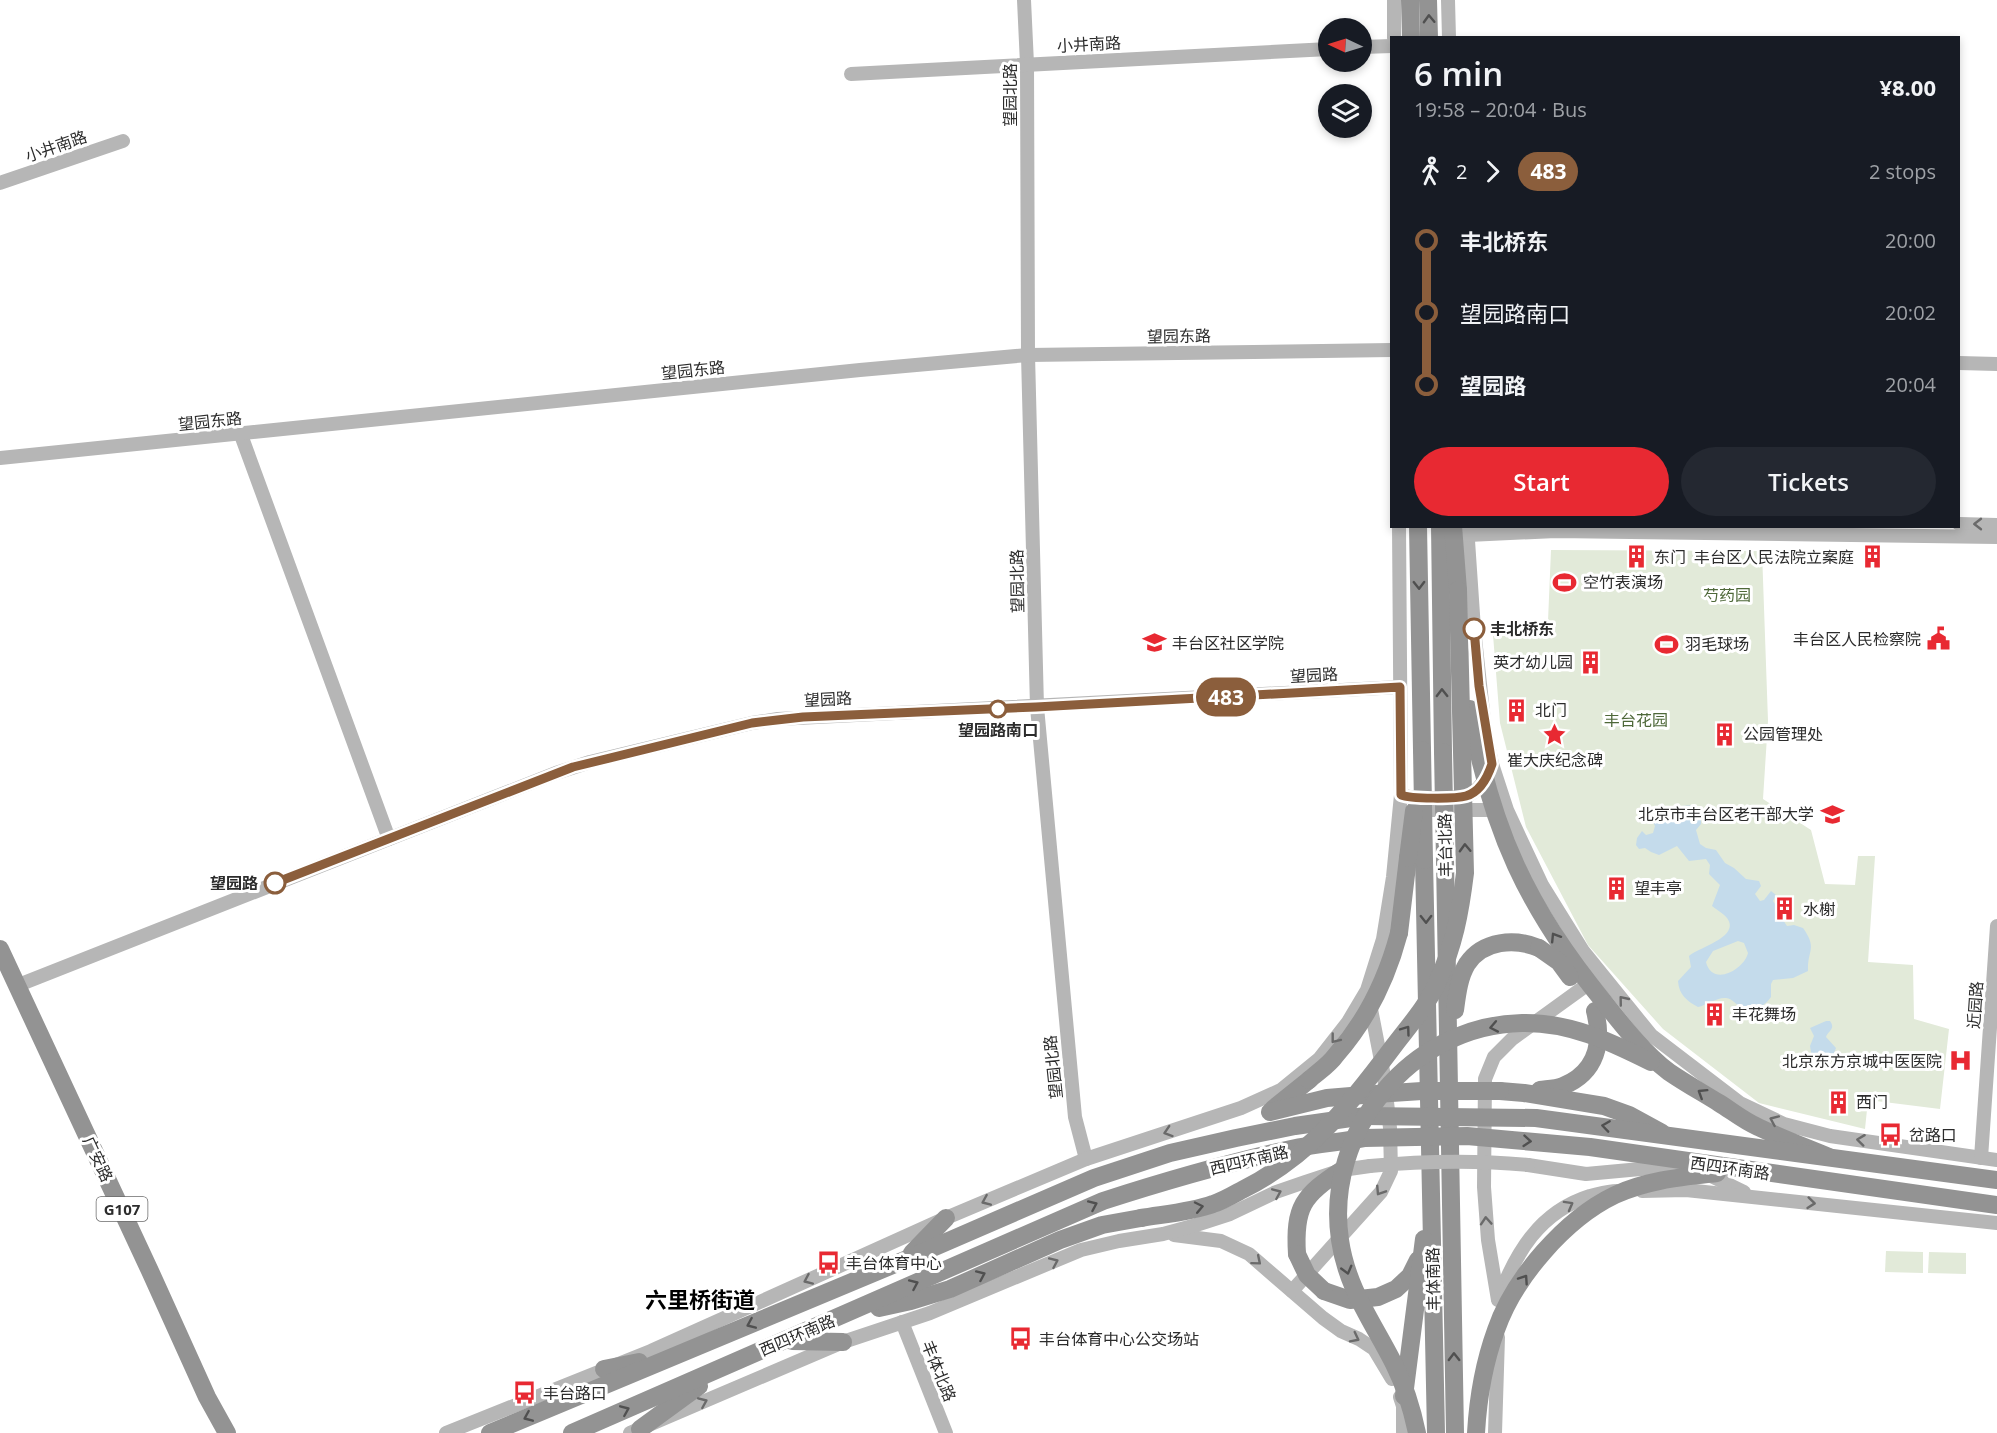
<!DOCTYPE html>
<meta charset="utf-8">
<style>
body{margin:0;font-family:"Open Sans","Noto Sans SC",sans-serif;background:#242831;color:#f1f3f6;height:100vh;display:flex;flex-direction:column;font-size:22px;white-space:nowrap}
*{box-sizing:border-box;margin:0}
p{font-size:20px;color:#9ea1a6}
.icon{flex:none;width:33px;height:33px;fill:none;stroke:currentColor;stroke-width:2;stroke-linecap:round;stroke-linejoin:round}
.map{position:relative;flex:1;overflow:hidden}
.sheet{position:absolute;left:1390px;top:36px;width:570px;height:492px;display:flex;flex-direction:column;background:#171b24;border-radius:0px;box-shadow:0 3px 9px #0003}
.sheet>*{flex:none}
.badge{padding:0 12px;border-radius:20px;font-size:21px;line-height:39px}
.needle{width:39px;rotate:274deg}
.fabs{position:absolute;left:1318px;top:18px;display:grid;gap:12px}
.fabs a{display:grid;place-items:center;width:54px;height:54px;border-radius:50%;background:#171b24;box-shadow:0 3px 9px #0003;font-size:30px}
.map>.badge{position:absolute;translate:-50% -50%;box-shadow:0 0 0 3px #fff}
.legs{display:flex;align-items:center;gap:9px;height:66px;padding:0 24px;font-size:20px}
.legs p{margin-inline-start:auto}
.overview{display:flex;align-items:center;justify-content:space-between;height:102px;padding:0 24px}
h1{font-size:33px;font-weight:600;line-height:45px}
.cta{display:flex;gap:12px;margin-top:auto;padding:12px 24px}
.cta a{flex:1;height:69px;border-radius:36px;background:#e82932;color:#fff;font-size:24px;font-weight:600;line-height:69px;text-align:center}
.cta a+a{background:#242831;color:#f1f3f6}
ul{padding:0 24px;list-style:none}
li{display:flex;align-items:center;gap:21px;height:72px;font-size:22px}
li i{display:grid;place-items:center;width:9px;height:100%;margin:0 8px;background:currentColor}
li i::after{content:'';width:15px;height:15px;margin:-8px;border:4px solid;border-radius:50%;background:#171b24}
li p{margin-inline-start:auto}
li:first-child i{background:linear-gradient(#0000 50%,currentColor 0)}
li:last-child i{background:linear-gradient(currentColor 50%,#0000 0)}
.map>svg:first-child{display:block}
.green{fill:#e2ead9}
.water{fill:#c4dbeb;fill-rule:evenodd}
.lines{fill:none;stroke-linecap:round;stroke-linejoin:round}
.secondary{stroke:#b6b6b6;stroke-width:14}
.highway{stroke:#939393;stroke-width:18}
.secondary-bridge{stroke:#b6b6b6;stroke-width:14}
.highway-bridge{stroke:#939393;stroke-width:18}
.oneway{stroke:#505050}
.oneway2{stroke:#6a6a6a}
.line-1-casing{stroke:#fff;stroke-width:14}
.line-1{stroke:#8b5e3c;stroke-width:9}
.stop-1-dot{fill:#fff;stroke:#8b5e3c;stroke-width:3}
.labels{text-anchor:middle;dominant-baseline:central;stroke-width:6;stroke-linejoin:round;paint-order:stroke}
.shield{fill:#fff;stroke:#6b6b6b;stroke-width:1.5}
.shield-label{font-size:15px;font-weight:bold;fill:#2c2c2c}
.street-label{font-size:16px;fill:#2c2c2c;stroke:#fff}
.poi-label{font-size:16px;fill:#2c2c2c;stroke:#fff;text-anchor:start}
.park-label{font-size:16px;fill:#4e6839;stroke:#fff}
.stop-label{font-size:16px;font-weight:bold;fill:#2c2c2c;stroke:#fff;text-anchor:start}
.district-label{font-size:22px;font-weight:bold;fill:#000;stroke:#fff}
</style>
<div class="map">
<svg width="1997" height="1433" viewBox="0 0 1997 1433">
<rect width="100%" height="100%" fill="#fff"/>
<!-- green -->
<g class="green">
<polygon points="1551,550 1762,551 1768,721 1763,799 1811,830 1825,884 1855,885 1858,856 1875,856 1868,962 1913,965 1914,1019 1949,1029 1940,1109 1868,1100 1865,1129 1759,1103 1663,1029 1588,945 1526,827 1500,723 1492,622 1548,621"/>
<polygon points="1886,1251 1923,1252 1923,1273 1885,1272"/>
<polygon points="1929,1252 1966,1253 1966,1274 1928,1273"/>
</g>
<!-- water -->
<g class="water">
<path d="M1696 805 1701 813V824L1696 830 1700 844 1706 848 1716 850 1725 863 1734 868 1746 879 1759 881 1761 886 1755 894 1760 901 1764 900 1771 891 1776 895 1773 901 1783 915 1781 917 1787 926 1794 925 1803 928C1818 949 1807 950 1808 971L1793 978 1773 980 1771 984V997C1765 1006 1753 1013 1742 1008 1736 1005 1733 999 1726 998 1717 997 1707 1005 1698 1007 1687 1001 1679 995 1678 981L1691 967 1689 956C1699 947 1741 937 1727 918 1724 914 1717 910 1712 906L1720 885 1709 874 1710 865 1706 859 1689 861 1677 846 1659 855 1651 852 1645 848 1639 849 1636 845 1637 838 1642 831 1646 835 1653 833 1655 826 1652 820 1659 818 1658 812 1666 807ZM1738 941 1744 943 1748 953C1744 970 1712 987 1706 962L1713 951Z"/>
<path d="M1826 1021H1830C1836 1029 1828 1031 1826 1037L1836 1048 1831 1060 1812 1058 1810 1046 1814 1036 1810 1028Z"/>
</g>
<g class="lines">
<!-- secondary -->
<g class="secondary">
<polyline points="1024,0 1027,64 1028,355 1037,707 1075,1117 1086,1159"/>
<polyline points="1394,0 1394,38"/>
<polyline points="1448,0 1449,38"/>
<polyline points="1362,47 1392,46"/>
<polyline points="851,74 1329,49"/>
<polyline points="0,183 123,141"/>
<polyline points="1959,363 1997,364"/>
<polyline points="241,435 389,839"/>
<polyline points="0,458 860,370 1028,355 1392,350"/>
<polyline points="1959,524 1997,525"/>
<polyline points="1467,526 1474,629 1485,730 1492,764 1507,810 1542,885 1583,951 1651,1035 1740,1103 1784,1124 1830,1136 1997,1160"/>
<polyline points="1468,535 1556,531 1997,537"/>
<path d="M1401 795C1410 799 1459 799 1468 795 1477 792 1483 783 1488 775"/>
<polyline points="1416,810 1502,810"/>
<polyline points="16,986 556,773 590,762 752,723 778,719 1400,687"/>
<polyline points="1981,1158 1997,926"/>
<polyline points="1528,1165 1586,1174 1684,1165"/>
<polyline points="1705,1173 1744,1192"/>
<polyline points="1642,1191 1686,1190 1997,1223"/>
<polyline points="1174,1235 1221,1241 1249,1254 1323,1318 1341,1331 1359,1339 1374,1349 1392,1379"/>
<polyline points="1292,1291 1381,1192 1391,1171 1390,1128 1384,1076 1370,1004"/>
<path d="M1498 1299C1516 1253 1539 1212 1590 1196 1599 1194 1607 1191 1617 1191"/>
<polyline points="1498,1300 1488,1240 1484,1187 1485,1079 1494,1057 1512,1039 1595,979"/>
<polyline points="902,1322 946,1433"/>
<polyline points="1400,1397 1403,1406 1403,1433"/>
<polyline points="446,1433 651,1351 946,1218 1086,1159 1241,1108 1281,1090 1319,1059 1348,1022 1367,990 1383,939 1393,877 1401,795 1399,526"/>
<polyline points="630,1433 843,1342 930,1313 1081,1250 1119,1241 1163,1234 1196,1225 1230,1214 1276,1192 1305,1182 1342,1170 1370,1166"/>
<polyline points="1495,1433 1498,1337"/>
</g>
<!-- highway -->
<g class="highway">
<polyline points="1410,0 1411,38"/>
<polyline points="1428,0 1429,38"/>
<polyline points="1418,526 1422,750"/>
<polyline points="1440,526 1443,752"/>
<polyline points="1453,526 1458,590"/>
<polyline points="1424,860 1436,1433"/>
<polyline points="1445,860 1455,1433"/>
<polyline points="1399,933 1408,858"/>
<polyline points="0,949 150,1271 207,1397 227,1433"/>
<path d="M1455 1010C1457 995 1459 977 1467 964 1483 940 1515 938 1539 948"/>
<path d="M1540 1090C1547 1089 1556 1089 1563 1086 1597 1072 1603 1042 1595 1011"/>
<polyline points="1500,1091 1524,1093 1604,1106 1629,1115 1662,1133"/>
<polyline points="1273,1109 1309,1080"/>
<polyline points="1270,1112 1327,1098 1363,1095"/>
<polyline points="912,1253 946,1218"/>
<path d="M1297 1254C1294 1207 1303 1195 1342 1170"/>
<polyline points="1324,1291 1350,1300 1378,1297 1396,1289 1410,1276 1418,1260"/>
<polyline points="879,1308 911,1301 950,1289 1060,1240 1102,1225 1141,1218"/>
<polyline points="792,1341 843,1342"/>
<polyline points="604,1369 639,1362"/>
<polyline points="1404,1396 1424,1239"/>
<polyline points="640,1429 699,1386"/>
<polyline points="490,1433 907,1259 1094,1178 1170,1153 1236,1138 1295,1126 1365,1116"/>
<path d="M572 1433 1103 1201C1165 1181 1227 1163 1291 1149 1315 1144 1340 1142 1364 1138"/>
</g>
<!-- secondary-bridge -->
<path class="secondary-bridge" d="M1370 1166C1423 1161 1475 1160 1528 1165"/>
<!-- highway-bridge -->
<g class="highway-bridge">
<path d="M1470 709C1490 828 1528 910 1604 1002 1623 1026 1644 1053 1669 1072 1685 1083 1703 1093 1719 1103 1732 1111 1744 1121 1758 1127 1781 1138 1805 1147 1829 1157"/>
<polyline points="1422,750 1424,860"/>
<polyline points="1443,752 1445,860"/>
<polyline points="1408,858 1414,811"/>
<polyline points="1539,948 1559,962 1570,977"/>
<path d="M1309 1080C1318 1072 1329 1065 1336 1055 1367 1020 1387 978 1399 933"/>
<polyline points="1376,1094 1422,1091 1500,1091"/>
<polyline points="1365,1116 1536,1118 1997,1180"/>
<polyline points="1364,1138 1467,1136 1590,1147 1997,1205"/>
<path d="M1141 1218C1165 1214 1191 1212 1213 1204 1223 1201 1233 1195 1242 1190 1310 1156 1348 1107 1393 1047 1408 1027 1427 1006 1437 983 1454 945 1460 914 1465 873L1458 590"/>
<polyline points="1297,1254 1307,1275 1324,1291"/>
<path d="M1417 1433C1412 1409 1405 1386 1394 1364 1373 1322 1347 1289 1340 1240 1324 1132 1411 1025 1522 1023 1569 1022 1609 1041 1651 1062"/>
<path d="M1476 1433C1478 1398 1484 1363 1496 1330 1514 1278 1565 1219 1615 1195 1647 1180 1682 1177 1717 1173"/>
</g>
</g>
<!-- one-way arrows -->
<defs><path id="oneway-chevron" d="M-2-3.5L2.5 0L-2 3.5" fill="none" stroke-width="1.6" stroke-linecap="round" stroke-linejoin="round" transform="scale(1.5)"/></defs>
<g class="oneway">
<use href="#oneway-chevron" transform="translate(1429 19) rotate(-92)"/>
<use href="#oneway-chevron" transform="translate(1419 585) rotate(89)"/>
<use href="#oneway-chevron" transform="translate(1442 693) rotate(-91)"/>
<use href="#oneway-chevron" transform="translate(1465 848) rotate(-92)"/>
<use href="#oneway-chevron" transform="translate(1426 919) rotate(89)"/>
<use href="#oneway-chevron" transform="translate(1555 937) rotate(-122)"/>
<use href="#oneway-chevron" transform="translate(1494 1027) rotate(169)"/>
<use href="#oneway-chevron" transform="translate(1406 1030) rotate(-54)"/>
<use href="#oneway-chevron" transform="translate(1702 1093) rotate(-148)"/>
<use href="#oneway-chevron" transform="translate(1606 1126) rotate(-172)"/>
<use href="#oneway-chevron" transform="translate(1527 1141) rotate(5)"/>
<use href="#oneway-chevron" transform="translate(1093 1205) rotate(-24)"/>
<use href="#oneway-chevron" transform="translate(1199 1207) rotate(-12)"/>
<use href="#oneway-chevron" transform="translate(1347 1270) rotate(75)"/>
<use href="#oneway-chevron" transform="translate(981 1275) rotate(-24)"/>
<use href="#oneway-chevron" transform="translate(1524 1279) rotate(-56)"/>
<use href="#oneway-chevron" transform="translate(914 1284) rotate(-24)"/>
<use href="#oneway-chevron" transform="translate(751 1324) rotate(157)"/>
<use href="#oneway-chevron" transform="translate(1454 1357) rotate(-91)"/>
<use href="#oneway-chevron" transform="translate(625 1410) rotate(-23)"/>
<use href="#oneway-chevron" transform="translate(528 1417) rotate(157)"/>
</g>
<g class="oneway2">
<use href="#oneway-chevron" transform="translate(1978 524) rotate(-180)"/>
<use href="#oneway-chevron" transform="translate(1623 1000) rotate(-129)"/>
<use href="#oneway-chevron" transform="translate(1335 1039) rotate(128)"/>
<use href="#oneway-chevron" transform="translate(1774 1120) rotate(-156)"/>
<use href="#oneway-chevron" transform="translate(1168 1132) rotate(162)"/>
<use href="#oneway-chevron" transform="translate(1861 1140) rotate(-173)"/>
<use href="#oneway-chevron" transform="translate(1380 1191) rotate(123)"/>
<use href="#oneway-chevron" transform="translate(1277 1193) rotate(-23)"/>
<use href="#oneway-chevron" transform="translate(986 1201) rotate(157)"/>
<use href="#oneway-chevron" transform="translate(1811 1203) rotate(6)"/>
<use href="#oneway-chevron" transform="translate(1569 1205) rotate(-29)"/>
<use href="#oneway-chevron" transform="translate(1486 1221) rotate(-94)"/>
<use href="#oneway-chevron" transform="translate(1257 1261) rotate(40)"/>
<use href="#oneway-chevron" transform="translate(1054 1262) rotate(-24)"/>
<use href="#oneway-chevron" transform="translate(808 1280) rotate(156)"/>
<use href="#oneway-chevron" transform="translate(1355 1338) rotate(27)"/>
<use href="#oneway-chevron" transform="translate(703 1402) rotate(-23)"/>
</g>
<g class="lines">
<defs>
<path id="line-1" d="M275 883 573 767 752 723 803 717 1036 707 1400 687 1401 795C1410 799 1456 799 1466 796 1480 792 1488 776 1492 764L1479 686 1474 629"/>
</defs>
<!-- line-1 casing -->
<use href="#line-1" class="line-1-casing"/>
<!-- line-1 -->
<use href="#line-1" class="line-1"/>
</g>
<!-- icons -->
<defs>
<symbol id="building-bare" viewBox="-9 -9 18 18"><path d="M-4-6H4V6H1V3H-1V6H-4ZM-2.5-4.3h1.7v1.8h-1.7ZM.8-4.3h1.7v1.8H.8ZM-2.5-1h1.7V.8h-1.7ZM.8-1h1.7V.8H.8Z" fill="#e82932" stroke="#fff" stroke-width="2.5" paint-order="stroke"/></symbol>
<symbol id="stadium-bare" viewBox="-9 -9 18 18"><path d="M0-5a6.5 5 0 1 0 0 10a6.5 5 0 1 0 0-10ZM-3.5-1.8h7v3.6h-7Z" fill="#e82932" stroke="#fff" stroke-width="2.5" paint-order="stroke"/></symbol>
<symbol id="civic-bare" viewBox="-9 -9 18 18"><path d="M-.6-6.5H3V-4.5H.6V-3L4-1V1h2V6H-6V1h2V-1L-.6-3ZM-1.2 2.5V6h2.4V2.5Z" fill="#e82932" stroke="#fff" stroke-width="2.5" paint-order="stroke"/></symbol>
<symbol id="school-bare" viewBox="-9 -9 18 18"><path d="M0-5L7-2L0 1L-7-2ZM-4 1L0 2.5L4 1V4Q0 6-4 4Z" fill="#e82932" stroke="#fff" stroke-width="2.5" paint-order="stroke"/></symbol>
<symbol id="sight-bare" viewBox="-9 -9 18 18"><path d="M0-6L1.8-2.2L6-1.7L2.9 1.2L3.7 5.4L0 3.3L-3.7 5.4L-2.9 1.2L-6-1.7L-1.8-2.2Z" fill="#e82932" stroke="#fff" stroke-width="2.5" paint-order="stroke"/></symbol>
<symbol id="university-bare" viewBox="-9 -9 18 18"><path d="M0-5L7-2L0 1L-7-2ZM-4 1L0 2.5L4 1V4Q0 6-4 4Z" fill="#e82932" stroke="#fff" stroke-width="2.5" paint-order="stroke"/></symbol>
<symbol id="hospital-bare" viewBox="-9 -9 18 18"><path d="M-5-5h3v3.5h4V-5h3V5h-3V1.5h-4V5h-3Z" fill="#e82932" stroke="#fff" stroke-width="2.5" paint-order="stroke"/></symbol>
<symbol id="bus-bare" viewBox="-9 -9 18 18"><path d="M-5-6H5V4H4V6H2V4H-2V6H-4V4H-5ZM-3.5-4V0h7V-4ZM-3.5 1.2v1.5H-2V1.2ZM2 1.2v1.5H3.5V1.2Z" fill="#e82932" stroke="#fff" stroke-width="2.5" paint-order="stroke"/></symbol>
</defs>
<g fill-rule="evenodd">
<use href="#building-bare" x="1620" y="540" width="33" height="33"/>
<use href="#building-bare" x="1856" y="540" width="33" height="33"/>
<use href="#stadium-bare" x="1548" y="566" width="33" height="33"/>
<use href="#civic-bare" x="1922" y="622" width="33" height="33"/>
<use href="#school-bare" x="1138" y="626" width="33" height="33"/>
<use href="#stadium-bare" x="1650" y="628" width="33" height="33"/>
<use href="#building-bare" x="1574" y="646" width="33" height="33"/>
<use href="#building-bare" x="1500" y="694" width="33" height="33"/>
<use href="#building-bare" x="1708" y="718" width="33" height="33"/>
<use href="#sight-bare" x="1538" y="718" width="33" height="33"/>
<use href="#university-bare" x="1816" y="798" width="33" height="33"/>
<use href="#building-bare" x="1600" y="872" width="33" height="33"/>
<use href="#building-bare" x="1768" y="892" width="33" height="33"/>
<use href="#building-bare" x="1698" y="998" width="33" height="33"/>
<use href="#hospital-bare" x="1944" y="1044" width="33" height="33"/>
<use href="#building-bare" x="1822" y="1086" width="33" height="33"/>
<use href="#bus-bare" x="1874" y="1118" width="33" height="33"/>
<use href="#bus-bare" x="812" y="1246" width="33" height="33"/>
<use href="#bus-bare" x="1004" y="1322" width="33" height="33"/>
<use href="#bus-bare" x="508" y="1376" width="33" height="33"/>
</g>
<!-- markers -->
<g class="stop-1-dot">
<circle cx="1474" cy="629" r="10"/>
<circle cx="998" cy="709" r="8"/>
<circle cx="275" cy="883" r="10"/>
</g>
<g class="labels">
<!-- shield labels -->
<rect class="shield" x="96.5" y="1197" width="51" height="24" rx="4.5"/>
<g class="shield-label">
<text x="122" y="1209">G107</text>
</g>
<!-- street labels -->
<g class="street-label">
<text transform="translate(1089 44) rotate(-3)">小井南路</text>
<text transform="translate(1010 95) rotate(-90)">望园北路</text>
<text transform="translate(56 146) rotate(-19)">小井南路</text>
<text transform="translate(1179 336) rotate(-1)">望园东路</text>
<text transform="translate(693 370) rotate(-6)">望园东路</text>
<text transform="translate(210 421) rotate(-6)">望园东路</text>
<text transform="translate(1017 581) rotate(-91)">望园北路</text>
<text transform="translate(1314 675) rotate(-3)">望园路</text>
<text transform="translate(828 699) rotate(-3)">望园路</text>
<text transform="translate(1445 845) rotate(-91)">丰台北路</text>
<text transform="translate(1975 1005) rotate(-86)">近园路</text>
<text transform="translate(1053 1067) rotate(-96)">望园北路</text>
<text transform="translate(98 1159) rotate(65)">广安路</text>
<text transform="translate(1249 1160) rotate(-13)">西四环南路</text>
<text transform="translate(1730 1168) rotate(8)">西四环南路</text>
<text transform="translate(1433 1279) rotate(-91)">丰体南路</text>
<text transform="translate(797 1335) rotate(-23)">西四环南路</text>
<text transform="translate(939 1371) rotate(68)">丰体北路</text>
</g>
<!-- poi labels -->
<g class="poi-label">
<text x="1654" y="557">东门</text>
<text x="1854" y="557" text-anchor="end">丰台区人民法院立案庭</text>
<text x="1583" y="582">空竹表演场</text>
<text x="1921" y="639" text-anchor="end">丰台区人民检察院</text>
<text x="1172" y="643">丰台区社区学院</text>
<text x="1685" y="644">羽毛球场</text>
<text x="1573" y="662" text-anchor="end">英才幼儿园</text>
<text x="1535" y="710">北门</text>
<text x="1743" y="734">公园管理处</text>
<text x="1555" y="760" text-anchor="middle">崔大庆纪念碑</text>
<text x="1814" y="814" text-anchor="end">北京市丰台区老干部大学</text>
<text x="1634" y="888">望丰亭</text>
<text x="1803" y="909">水榭</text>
<text x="1732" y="1014">丰花舞场</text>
<text x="1942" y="1061" text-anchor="end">北京东方京城中医医院</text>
<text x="1856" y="1102">西门</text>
<text x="1909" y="1135">岔路口</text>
<text x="846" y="1263">丰台体育中心</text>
<text x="1039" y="1339">丰台体育中心公交场站</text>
<text x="543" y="1393">丰台路口</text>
</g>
<!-- park labels -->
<g class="park-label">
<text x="1727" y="595">芍药园</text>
<text x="1636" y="720">丰台花园</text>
</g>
<!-- stop labels -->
<g class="stop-label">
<text x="1490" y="629">丰北桥东</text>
<text x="998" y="730" text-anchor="middle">望园路南口</text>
<text x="258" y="883" text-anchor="end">望园路</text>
</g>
<!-- district labels -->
<g class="district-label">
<text x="700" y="1299">六里桥街道</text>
</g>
</g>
</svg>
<div class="fabs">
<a><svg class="needle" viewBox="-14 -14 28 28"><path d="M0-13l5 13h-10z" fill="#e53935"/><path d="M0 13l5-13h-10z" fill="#9ea1a6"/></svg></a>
<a><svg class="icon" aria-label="layers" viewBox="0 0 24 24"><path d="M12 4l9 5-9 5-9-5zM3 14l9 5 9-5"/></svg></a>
</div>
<b class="badge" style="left:1226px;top:697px;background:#8b5e3c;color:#fff">483</b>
<section class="sheet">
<div class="overview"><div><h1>6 min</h1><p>19:58 – 20:04 · Bus</p></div><b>¥8.00</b></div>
<div class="legs"><svg class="icon" aria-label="walk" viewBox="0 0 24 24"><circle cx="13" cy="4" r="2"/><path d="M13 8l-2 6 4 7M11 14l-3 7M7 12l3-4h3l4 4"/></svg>2<svg class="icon" aria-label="forward" viewBox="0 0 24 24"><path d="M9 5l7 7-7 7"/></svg><b class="badge" style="background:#8b5e3c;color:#fff">483</b><p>2 stops</p></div>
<ul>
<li><i style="color:#8b5e3c"></i><b>丰北桥东</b><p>20:00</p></li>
<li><i style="color:#8b5e3c"></i><span>望园路南口</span><p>20:02</p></li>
<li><i style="color:#8b5e3c"></i><b>望园路</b><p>20:04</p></li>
</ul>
<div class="cta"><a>Start</a><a>Tickets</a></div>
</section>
</div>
